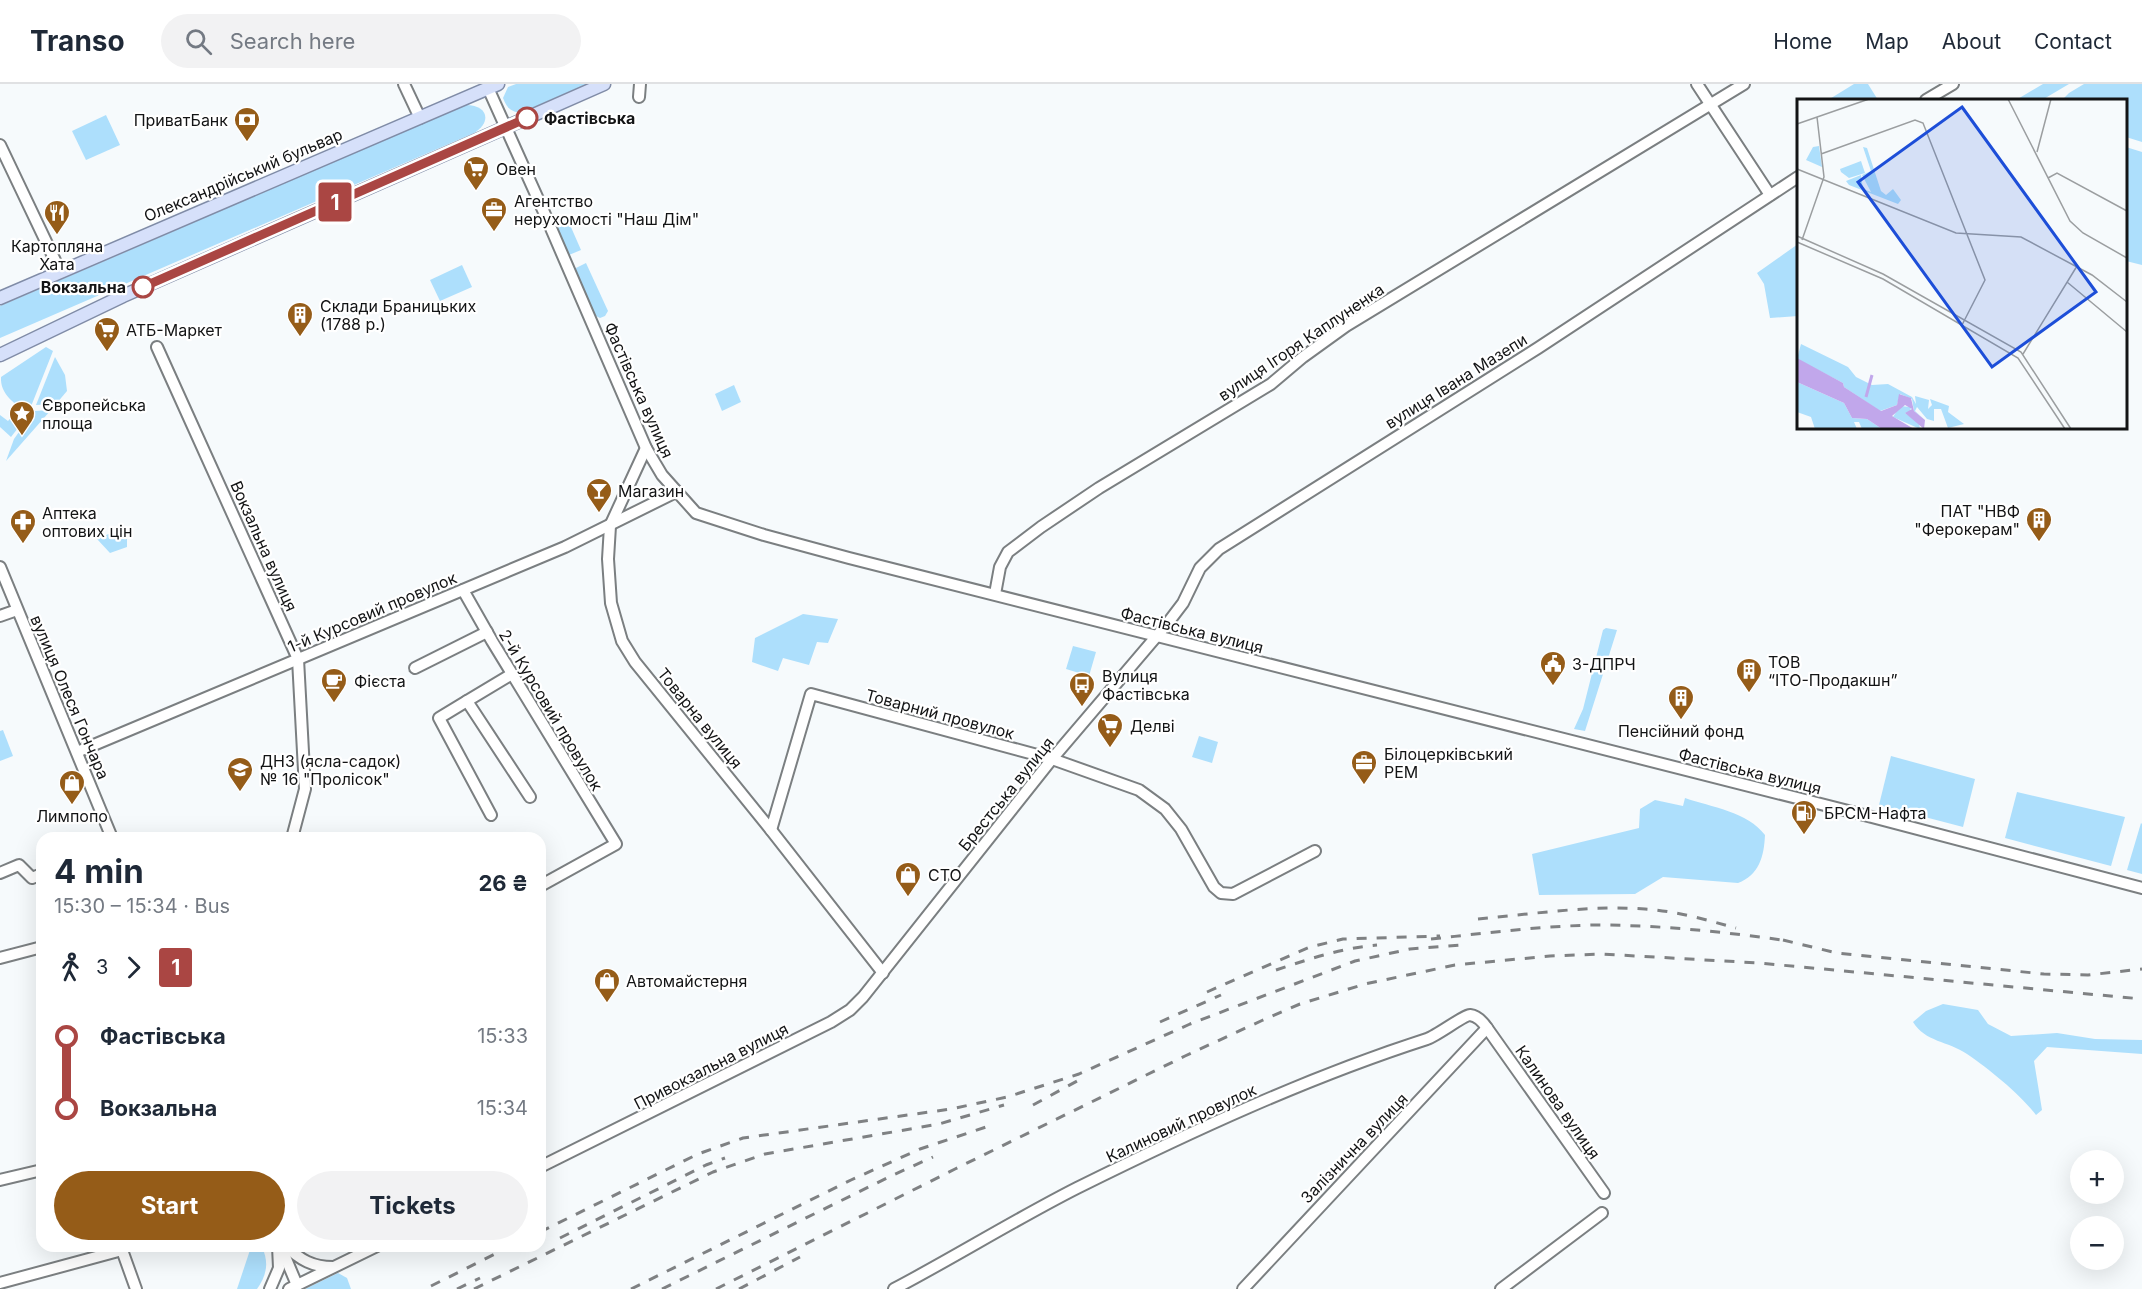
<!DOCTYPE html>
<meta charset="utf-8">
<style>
body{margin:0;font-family:Inter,sans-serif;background:#f2f2f3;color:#1f2937;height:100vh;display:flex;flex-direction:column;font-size:22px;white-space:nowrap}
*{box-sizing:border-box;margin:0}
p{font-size:20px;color:#747a83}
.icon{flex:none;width:33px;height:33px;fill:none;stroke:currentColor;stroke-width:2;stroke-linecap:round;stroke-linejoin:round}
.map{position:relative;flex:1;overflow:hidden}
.details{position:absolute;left:36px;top:748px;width:510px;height:420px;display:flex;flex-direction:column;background:#fff;border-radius:18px;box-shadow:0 6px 24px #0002}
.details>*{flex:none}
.badge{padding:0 12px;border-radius:4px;font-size:21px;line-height:39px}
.tools{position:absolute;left:2070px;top:1066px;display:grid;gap:12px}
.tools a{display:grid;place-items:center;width:54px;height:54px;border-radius:50%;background:#fff;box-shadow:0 6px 24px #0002;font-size:30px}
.map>.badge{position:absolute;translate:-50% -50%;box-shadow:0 0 0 3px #fff}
.legs{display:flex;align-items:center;gap:9px;height:66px;padding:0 18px;font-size:20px}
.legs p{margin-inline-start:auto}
.summary{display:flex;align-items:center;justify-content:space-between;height:102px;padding:0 18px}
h1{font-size:33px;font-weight:700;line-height:45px}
.cta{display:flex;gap:12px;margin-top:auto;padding:12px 18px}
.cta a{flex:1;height:69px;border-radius:36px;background:#955c18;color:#fff;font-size:24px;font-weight:700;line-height:69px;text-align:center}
.cta a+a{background:#f2f2f3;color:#1f2937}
ul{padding:0 18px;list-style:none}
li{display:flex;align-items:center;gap:21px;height:72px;font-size:22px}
li i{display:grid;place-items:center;width:9px;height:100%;margin:0 8px;background:currentColor}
li i::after{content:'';width:15px;height:15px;margin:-8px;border:4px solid;border-radius:50%;background:#fff}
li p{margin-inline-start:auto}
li:first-child i{background:linear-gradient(#0000 50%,currentColor 0)}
li:last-child i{background:linear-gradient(currentColor 50%,#0000 0)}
header{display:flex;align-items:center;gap:36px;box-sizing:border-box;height:84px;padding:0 30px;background:#fff;border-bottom:2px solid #e0e1e3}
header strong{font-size:28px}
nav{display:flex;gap:33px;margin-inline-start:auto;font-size:21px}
.search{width:420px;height:54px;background:#f2f2f3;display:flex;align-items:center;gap:15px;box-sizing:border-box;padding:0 21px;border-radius:33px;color:#747a83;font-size:22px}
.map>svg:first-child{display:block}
.green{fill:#addffc}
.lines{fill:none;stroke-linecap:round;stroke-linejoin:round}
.minor-casing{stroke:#7b7f81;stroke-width:14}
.major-casing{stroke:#808ca7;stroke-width:15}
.minor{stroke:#fff;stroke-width:10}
.major{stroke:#d6e0fa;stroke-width:12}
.rail{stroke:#7f8183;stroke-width:3;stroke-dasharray:10 10;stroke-linecap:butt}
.line-1-casing{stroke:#fff;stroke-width:14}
.line-1{stroke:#aa4643;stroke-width:9}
.stop-1-dot{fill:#fff;stroke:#aa4643;stroke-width:3}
.labels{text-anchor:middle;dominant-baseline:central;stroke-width:4.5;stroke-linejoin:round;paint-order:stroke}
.stop-label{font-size:16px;font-weight:bold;fill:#131415;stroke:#fff;text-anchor:start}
.poi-label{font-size:16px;fill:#131415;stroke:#fff;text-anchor:start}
.street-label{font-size:16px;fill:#131415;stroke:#fff}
.inset-river{fill:none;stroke:#c1a7eb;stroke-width:3}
.inset-road{fill:none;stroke:#9b9ea0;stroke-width:1.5}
.view{fill:#1d4ed8;fill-opacity:0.15;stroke:#1d4ed8;stroke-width:3}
.inset-edge{fill:none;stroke:#131415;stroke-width:3}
</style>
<header>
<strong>Transo</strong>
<div class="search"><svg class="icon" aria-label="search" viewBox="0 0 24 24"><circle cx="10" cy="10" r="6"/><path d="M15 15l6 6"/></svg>Search here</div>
<nav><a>Home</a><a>Map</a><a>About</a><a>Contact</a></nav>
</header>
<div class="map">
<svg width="2142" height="1205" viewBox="0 0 2142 1205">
<rect width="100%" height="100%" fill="#f6fafc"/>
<!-- green -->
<g class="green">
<path d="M516 0H587L520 29C510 27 507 24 503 14L508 3Z"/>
<polygon points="1854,0 1868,0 1878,16 1828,16"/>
<polygon points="2043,0 2069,0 2042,16 2016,16"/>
<polygon points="2084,0 2142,0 2142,58 2126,53 2126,16 2062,16 2069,9"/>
<path d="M466 21C488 21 492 38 474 49L0 254V222Z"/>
<polygon points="106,31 120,61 86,76 72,47"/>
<polygon points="2126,63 2142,68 2142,181 2126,177"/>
<polygon points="567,134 581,166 569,171 555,139"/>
<polygon points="1798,160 1798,232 1770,234 1764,200 1757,189"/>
<polygon points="586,179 608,227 605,232 600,234 596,232 574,185"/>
<polygon points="462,181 472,203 440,217 430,196"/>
<path d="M46 263 53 267 28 330C15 319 0 311 1 293Z"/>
<polygon points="55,273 65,291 67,307 56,320 36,321"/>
<polygon points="734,301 741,318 722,327 715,310"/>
<polygon points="51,326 6,377 14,355 34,327"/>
<polygon points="16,328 25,335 11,353 0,343 0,331 8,337"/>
<polygon points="127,442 127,463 110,469 97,455"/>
<polygon points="803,530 838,535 828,559 817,558 809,581 783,574 778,587 752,578 755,554"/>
<polygon points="1606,544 1617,546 1585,647 1574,645 1583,625 1603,546"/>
<polygon points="1073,562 1096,568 1089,592 1066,585"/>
<polygon points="3,646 13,672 0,677 0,647"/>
<polygon points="1199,652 1218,658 1212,679 1192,673"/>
<polygon points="1891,672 1975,695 1963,743 1879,721"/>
<polygon points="2017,708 2125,733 2111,782 2005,754"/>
<path d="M1685 714C1711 723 1748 728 1765 751 1764 773 1759 791 1738 799L1663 793 1635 810 1539 811 1532 770 1639 744 1640 725 1655 716 1683 722Z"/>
<polygon points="2141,739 2142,740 2142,790 2127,786"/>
<path d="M1943 920 1978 926 1988 940 2011 952 2057 949 2095 955 2142 956V970L2047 963 2034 977 2042 1026 2036 1031C2020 1010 1989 985 1967 970 1948 957 1925 958 1913 938L1926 927Z"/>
<path d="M251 1163H262C269 1178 267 1191 257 1205H237Z"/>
<polygon points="338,1189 347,1194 351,1205 305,1205"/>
</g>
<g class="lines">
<defs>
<g id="minor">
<polyline points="404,0 420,34"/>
<polyline points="1697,0 1770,111"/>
<polyline points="488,4 547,135 646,364 662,391 696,429 764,451 849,474 1868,732 2142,804"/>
<polyline points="639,13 640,0"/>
<polyline points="1926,16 1953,0"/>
<polyline points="0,61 60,187"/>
<polyline points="157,263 298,575 305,705 292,754"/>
<polyline points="646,364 610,442 608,475 611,519 622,557 635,578 771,746 883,889"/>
<polyline points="0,483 112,754"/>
<polyline points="463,506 492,557 616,760 540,802"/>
<polyline points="995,510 1000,483 1008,468 1041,443 1099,404 1271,300 1303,273 1346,242 1744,0"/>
<polyline points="0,532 17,526"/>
<polyline points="415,584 487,548"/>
<polyline points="512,590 467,617 530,713"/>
<polyline points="467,617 439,634 491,731"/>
<polyline points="77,668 565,463 676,408"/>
<polyline points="771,746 811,610 1052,675 1139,706 1165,725 1181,745 1214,803 1221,809 1233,810 1315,767"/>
<polyline points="0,789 19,781 32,794 42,790"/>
<polyline points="0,874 42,863"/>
<polyline points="540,1083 831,938 850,926 863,913 1052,675 1167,540 1183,519 1200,484 1219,465 1538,264 1798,93"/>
<polyline points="0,1096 42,1086"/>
<path d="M286 1162C300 1176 313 1183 333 1183"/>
<polyline points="281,1163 297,1201"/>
<polyline points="0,1199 122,1166 136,1205"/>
<polyline points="270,1205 279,1184 278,1162"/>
<polyline points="289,1205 377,1162"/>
<path d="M894 1205C955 1173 1014 1136 1077 1104 1190 1048 1306 994 1427 955 1438 951 1464 931 1470 931 1478 932 1483 938 1487 944L1604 1109"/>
<polyline points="1243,1205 1487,944"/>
<polyline points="1501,1205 1602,1129"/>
</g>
<g id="major">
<polyline points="0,214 498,0"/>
<polyline points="0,271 123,212 604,0"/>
</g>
</defs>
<!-- minor casing -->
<use href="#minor" class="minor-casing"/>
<!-- major casing -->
<use href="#major" class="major-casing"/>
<!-- minor -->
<use href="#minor" class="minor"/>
<!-- major -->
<use href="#major" class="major"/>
<!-- rail -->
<g class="rail">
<path d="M1478 835C1533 830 1590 821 1645 825 1676 827 1707 836 1736 844"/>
<path d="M1431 855C1486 849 1541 842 1596 841 1661 841 1725 848 1789 857"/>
<polyline points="1783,856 1837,869 2044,890 2088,891 2142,885"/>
<path d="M1276 886C1309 875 1342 864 1377 861"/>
<polyline points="1207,908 1310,863 1343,855 1440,852"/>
<polyline points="1160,938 1221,911"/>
<polyline points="1033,1021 1079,996"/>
<polyline points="540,1148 698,1070 743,1054 951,1025 1007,1013 1079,990 1190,940 1355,877 1410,865 1463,861"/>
<polyline points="560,1154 706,1081 725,1074"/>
<polyline points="431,1202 511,1162"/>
<polyline points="457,1205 480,1194"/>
<polyline points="474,1205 713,1088 765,1070 939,1040 1004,1021"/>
<polyline points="631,1205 851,1096 920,1065 989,1042"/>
<polyline points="662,1205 893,1091 933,1073"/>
<polyline points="716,1205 955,1085 1185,972 1263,936 1300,920 1365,900 1455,881 1550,872 1601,870 1759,879 2142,915"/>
<polyline points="739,1205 800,1173"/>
</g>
</g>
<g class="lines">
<defs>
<polyline id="line-1" points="143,203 527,34"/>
</defs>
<!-- line-1 casing -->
<use href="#line-1" class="line-1-casing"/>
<!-- line-1 -->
<use href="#line-1" class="line-1"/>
</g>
<!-- icons -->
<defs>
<symbol id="bank-pin" viewBox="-11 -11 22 30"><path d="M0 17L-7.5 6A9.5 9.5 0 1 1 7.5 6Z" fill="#955c18" stroke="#fff"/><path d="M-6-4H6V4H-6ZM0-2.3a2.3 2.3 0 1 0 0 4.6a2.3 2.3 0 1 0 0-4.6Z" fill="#fff"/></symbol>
<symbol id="supermarket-pin" viewBox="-11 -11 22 30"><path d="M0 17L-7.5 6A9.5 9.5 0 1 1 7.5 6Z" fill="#955c18" stroke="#fff"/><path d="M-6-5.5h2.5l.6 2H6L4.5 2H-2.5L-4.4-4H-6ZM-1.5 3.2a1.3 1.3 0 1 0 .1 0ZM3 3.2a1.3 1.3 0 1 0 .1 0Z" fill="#fff"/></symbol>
<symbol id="office-pin" viewBox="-11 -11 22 30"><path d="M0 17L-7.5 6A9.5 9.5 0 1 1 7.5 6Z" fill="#955c18" stroke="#fff"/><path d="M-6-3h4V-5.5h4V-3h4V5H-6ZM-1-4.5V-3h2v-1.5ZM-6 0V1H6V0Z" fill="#fff"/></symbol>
<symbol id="restaurant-pin" viewBox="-11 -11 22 30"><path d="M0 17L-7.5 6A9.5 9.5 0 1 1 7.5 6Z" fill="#955c18" stroke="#fff"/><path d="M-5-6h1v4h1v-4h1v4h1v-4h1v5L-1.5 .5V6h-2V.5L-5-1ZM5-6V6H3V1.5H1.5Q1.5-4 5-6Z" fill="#fff"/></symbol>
<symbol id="building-pin" viewBox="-11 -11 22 30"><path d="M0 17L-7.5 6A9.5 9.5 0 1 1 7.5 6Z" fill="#955c18" stroke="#fff"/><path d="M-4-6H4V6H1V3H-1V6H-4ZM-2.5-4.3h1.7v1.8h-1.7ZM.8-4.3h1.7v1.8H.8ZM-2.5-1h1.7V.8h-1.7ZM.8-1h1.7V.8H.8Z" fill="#fff"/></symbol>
<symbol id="sight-pin" viewBox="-11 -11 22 30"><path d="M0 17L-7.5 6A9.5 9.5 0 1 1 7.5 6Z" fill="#955c18" stroke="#fff"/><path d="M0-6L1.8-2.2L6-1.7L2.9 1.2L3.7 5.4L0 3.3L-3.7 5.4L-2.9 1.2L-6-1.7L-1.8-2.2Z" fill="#fff"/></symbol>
<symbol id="bar-pin" viewBox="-11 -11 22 30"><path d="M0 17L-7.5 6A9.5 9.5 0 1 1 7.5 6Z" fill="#955c18" stroke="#fff"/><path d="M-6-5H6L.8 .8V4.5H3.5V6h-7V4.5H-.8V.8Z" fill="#fff"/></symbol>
<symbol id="pharmacy-pin" viewBox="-11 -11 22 30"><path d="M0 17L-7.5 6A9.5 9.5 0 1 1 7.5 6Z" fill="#955c18" stroke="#fff"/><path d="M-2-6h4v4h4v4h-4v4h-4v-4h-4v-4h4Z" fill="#fff"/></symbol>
<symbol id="civic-pin" viewBox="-11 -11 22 30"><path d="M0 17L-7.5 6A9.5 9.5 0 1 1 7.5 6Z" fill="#955c18" stroke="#fff"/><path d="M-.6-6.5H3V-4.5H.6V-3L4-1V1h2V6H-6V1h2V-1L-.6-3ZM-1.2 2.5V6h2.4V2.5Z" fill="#fff"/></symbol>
<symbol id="cafe-pin" viewBox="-11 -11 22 30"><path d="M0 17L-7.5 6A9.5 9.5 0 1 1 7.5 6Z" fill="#955c18" stroke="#fff"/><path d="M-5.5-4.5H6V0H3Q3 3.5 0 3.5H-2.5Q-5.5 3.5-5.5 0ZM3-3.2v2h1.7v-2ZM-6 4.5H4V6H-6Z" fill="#fff"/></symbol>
<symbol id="bus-pin" viewBox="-11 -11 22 30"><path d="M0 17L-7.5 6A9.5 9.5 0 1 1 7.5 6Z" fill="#955c18" stroke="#fff"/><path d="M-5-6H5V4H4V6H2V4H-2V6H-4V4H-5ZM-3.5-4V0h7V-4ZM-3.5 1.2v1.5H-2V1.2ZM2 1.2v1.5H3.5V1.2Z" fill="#fff"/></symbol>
<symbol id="school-pin" viewBox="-11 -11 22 30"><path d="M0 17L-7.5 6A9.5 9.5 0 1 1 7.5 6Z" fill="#955c18" stroke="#fff"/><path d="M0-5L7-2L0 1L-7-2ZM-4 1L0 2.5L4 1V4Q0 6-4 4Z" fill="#fff"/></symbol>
<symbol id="shop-pin" viewBox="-11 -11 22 30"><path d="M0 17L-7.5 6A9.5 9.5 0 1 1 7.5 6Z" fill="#955c18" stroke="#fff"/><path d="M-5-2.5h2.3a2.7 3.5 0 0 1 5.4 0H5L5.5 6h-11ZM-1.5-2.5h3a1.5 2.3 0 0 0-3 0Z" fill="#fff"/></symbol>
<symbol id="fuel-pin" viewBox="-11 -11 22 30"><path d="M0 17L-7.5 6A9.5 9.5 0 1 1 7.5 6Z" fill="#955c18" stroke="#fff"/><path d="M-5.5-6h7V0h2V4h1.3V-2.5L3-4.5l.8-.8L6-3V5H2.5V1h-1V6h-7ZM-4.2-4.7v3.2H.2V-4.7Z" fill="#fff"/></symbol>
</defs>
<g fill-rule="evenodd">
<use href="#bank-pin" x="232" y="21" width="30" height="40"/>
<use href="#supermarket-pin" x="461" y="70" width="30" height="40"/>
<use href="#office-pin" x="479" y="111" width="30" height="40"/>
<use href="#restaurant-pin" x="42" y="114" width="30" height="40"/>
<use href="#building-pin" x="285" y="216" width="30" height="40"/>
<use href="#supermarket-pin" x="92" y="231" width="30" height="40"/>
<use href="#sight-pin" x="7" y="315" width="30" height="40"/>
<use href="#bar-pin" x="584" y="392" width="30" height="40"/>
<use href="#building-pin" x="2024" y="421" width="30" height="40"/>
<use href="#pharmacy-pin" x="8" y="423" width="30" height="40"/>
<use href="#civic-pin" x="1538" y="565" width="30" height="40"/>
<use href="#building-pin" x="1734" y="572" width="30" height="40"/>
<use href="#cafe-pin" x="319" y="582" width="30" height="40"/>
<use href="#bus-pin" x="1067" y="586" width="30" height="40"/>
<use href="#building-pin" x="1666" y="599" width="30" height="40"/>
<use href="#supermarket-pin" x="1095" y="627" width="30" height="40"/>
<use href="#office-pin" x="1349" y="664" width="30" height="40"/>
<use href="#school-pin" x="225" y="671" width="30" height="40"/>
<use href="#shop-pin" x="57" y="684" width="30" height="40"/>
<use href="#fuel-pin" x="1789" y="714" width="30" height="40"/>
<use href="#shop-pin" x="893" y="776" width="30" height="40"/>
<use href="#shop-pin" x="592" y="882" width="30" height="40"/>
</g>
<!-- markers -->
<g class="stop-1-dot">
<circle cx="527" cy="34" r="10"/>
<circle cx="143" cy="203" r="10"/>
</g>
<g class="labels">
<!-- stop labels -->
<g class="stop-label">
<text x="544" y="34">Фастівська</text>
<text x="126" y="203" text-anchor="end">Вокзальна</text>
</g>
<!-- poi labels -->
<g class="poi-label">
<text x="228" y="36" text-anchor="end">ПриватБанк</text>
<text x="496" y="85">Овен</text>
<text x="514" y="117">Агентство<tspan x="514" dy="18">нерухомості "Наш Дім"</tspan></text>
<text x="57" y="162" text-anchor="middle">Картопляна<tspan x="57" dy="18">Хата</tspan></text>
<text x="320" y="222">Склади Браницьких<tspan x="320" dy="18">(1788 р.)</tspan></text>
<text x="126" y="246">АТБ-Маркет</text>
<text x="42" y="321">Європейська<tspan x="42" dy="18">площа</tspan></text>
<text x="618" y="407">Магазин</text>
<text x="2020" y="427" text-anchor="end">ПАТ "НВФ<tspan x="2020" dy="18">"Ферокерам"</tspan></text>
<text x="42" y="429">Аптека<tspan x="42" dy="18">оптових цін</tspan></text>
<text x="1768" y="578">ТОВ<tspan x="1768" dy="18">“ІТО-Продакшн”</tspan></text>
<text x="1572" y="580">3-ДПРЧ</text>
<text x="1102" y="592">Вулиця<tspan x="1102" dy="18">Фастівська</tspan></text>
<text x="354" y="597">Фієста</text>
<text x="1130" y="642">Делві</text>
<text x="1681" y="647" text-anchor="middle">Пенсійний фонд</text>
<text x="1384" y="670">Білоцерківський<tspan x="1384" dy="18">РЕМ</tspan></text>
<text x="260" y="677">ДНЗ (ясла-садок)<tspan x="260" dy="18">№ 16 "Пролісок"</tspan></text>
<text x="1824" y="729">БРСМ-Нафта</text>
<text x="72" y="732" text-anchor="middle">Лимпопо</text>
<text x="928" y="791">СТО</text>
<text x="626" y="897">Автомайстерня</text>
</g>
<!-- street labels -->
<g class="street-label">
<text transform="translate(243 91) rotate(-23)">Олександрійський бульвар</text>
<text transform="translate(1301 258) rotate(-34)">вулиця Ігоря Каплуненка</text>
<text transform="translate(1456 297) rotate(-32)">вулиця Івана Мазепи</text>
<text transform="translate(639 306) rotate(66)">Фастівська вулиця</text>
<text transform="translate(264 462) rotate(66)">Вокзальна вулиця</text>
<text transform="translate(372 528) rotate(-23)">1-й Курсовий провулок</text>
<text transform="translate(1192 546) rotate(14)">Фастівська вулиця</text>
<text transform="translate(70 613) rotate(67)">вулиця Олеся Гончара</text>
<text transform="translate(551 626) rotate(59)">2-й Курсовий провулок</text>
<text transform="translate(940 630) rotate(15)">Товарний провулок</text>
<text transform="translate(700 634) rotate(51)">Товарна вулиця</text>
<text transform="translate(1750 687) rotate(14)">Фастівська вулиця</text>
<text transform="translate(1006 710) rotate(-51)">Брестська вулиця</text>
<text transform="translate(711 982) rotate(-27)">Привокзальна вулиця</text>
<text transform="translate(1558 1018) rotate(55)">Калинова вулиця</text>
<text transform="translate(1181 1039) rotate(-25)">Калиновий провулок</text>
<text transform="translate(1354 1064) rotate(-46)">Залізнична вулиця</text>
</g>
</g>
<!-- overview -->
<g transform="translate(1797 15)">
<rect width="330" height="330" fill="#f6fafc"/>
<path d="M22 47 25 68 9 61 16 48ZM66 48 70 49 84 92 89 96 96 90 104 101 101 105 52 86 49 82 64 76 66 90 74 93 65 76 74 72ZM64 62 68 74 52 79 44 73 43 70ZM4 245 51 268 59 278 75 286 91 285 115 298 119 305 118 297 132 301 131 310 135 306 133 300 152 307 151 313 167 325 151 329 144 310H137V322L130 320 120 308 118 312 127 320 117 312 115 300 103 295 100 306 83 312 47 288 46 284 0 260ZM0 283 47 304 55 319 70 320 85 330H65L62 323H57L60 330H18L14 318 0 313ZM103 307 114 308 113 313 108 314 122 324 123 330 96 318Z" fill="#addffc"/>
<path d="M0 259 46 284 47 288 84 312 100 306 102 295 114 299 117 312 128 321 127 330 108 314 115 310 108 306 95 317 117 330H85L70 320 55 319 47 304 0 283Z" fill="#c1a7eb"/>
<path class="inset-river" d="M69 298 75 276"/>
<path class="inset-road" d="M211 0 273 122 286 134 330 159M0 25 72 0M240 53 254 0M24 55 118 21 126 24 188 181 165 226M0 70 159 134 224 138 295 176 330 203M251 79 260 74 330 112M0 137 86 175 224 253 274 330M5 141 27 78 20 18M0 143 86 180 221 259 268 330M270 183 330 233M226 255 280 167"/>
<path class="view" d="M165 8 299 193 195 268 61 83Z"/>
<rect width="330" height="330" class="inset-edge"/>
</g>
</svg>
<div class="tools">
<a>+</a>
<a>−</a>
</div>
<b class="badge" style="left:335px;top:118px;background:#aa4643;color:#fff">1</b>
<section class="details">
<div class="summary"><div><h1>4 min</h1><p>15:30 – 15:34 · Bus</p></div><b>26 ₴</b></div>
<div class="legs"><svg class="icon" aria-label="walk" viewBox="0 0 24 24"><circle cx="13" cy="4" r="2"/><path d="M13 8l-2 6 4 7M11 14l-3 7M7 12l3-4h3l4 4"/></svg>3<svg class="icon" aria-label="forward" viewBox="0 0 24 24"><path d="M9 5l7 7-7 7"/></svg><b class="badge" style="background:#aa4643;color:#fff">1</b></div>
<ul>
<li><i style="color:#aa4643"></i><b>Фастівська</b><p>15:33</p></li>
<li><i style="color:#aa4643"></i><b>Вокзальна</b><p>15:34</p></li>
</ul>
<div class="cta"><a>Start</a><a>Tickets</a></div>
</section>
</div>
